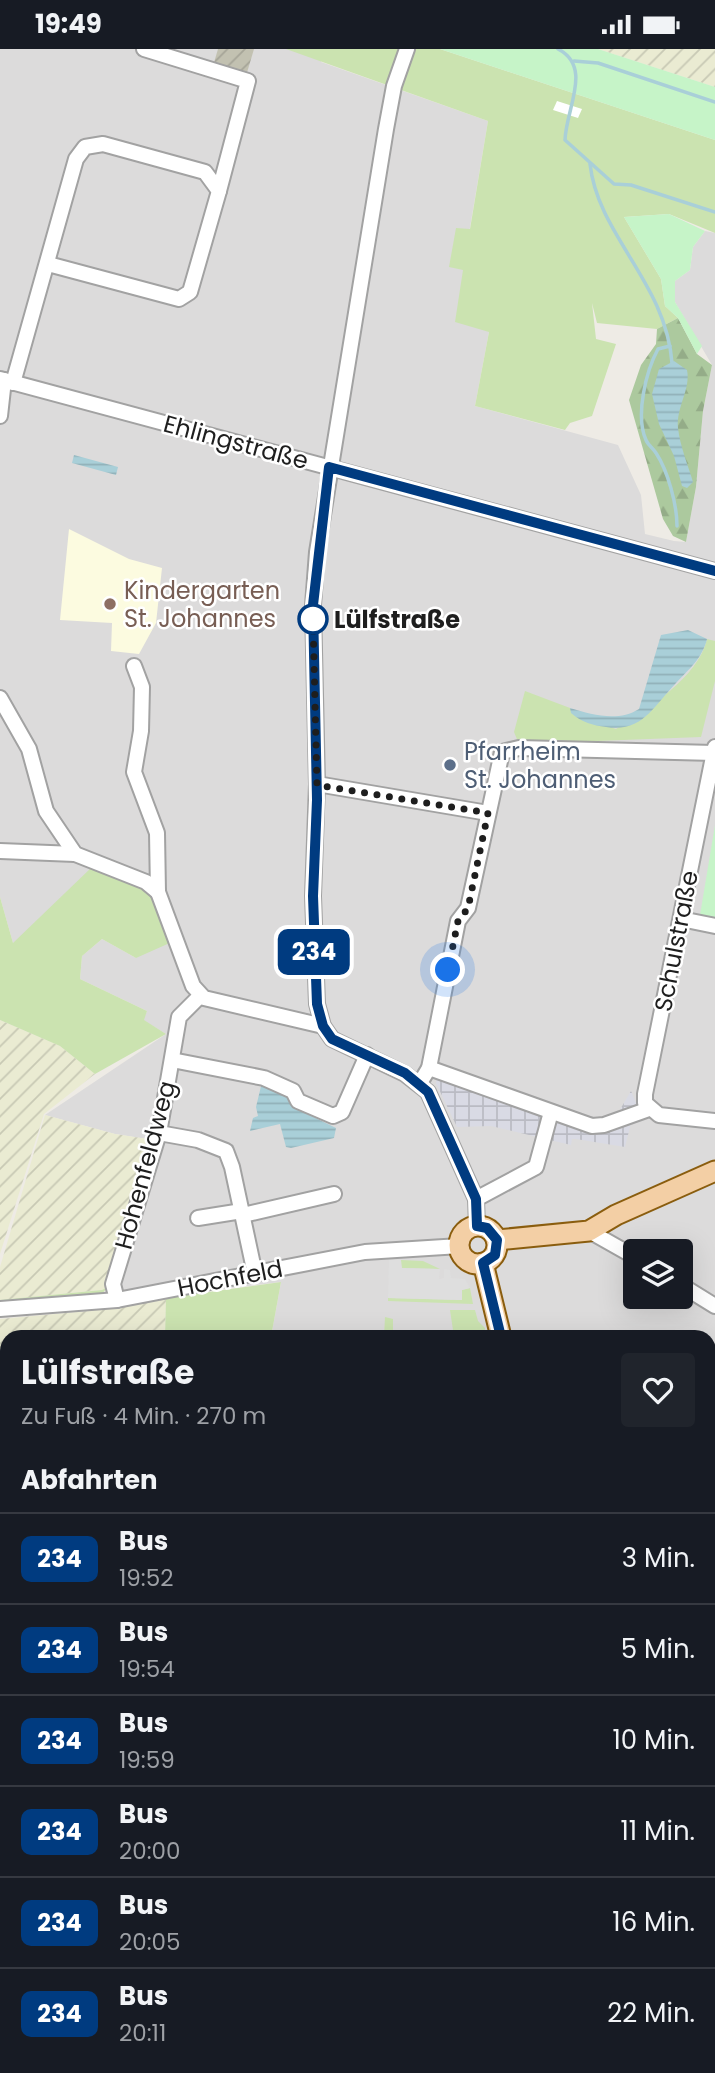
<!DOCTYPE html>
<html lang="de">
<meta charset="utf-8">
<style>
body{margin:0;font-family:Poppins,sans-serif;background:#20242c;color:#f1f3f6;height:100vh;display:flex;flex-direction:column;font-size:26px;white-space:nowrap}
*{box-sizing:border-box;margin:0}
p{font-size:23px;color:#9ea1a6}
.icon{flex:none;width:38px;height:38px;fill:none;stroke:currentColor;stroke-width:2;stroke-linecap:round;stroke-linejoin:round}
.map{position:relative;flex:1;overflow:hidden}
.drawer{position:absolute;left:0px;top:1281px;width:716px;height:744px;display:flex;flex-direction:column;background:#171b24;border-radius:21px 21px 0 0;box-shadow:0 7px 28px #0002}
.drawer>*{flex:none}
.badge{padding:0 14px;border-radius:10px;font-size:24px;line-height:46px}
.buttons{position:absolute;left:623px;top:1190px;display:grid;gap:14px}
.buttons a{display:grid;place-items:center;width:70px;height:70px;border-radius:7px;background:#171b24;box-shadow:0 7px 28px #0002;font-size:35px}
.you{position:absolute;width:35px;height:35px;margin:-18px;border:5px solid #fff;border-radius:50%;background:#1a73e8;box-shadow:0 0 0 10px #1a73e833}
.map>.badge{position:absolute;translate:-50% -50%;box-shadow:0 0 0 4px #fff}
h2{padding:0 21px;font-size:26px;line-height:63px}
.round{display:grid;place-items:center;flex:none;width:74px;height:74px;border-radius:7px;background:#20242c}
.head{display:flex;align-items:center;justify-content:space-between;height:119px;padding:0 21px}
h1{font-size:33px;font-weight:700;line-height:52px}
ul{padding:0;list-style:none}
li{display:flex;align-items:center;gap:21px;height:91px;padding:0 21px;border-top:2px solid #363941}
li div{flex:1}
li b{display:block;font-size:26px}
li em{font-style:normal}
li .badge{min-width:77px;font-weight:700;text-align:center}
.status{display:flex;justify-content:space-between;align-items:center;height:49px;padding:0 35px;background:#171b24;direction:ltr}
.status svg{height:19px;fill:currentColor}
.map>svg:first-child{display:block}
.residential{fill:#dcdbdb;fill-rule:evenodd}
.education{fill:#fcfbe0}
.construction{fill:url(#construction-furrows)}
.farmland{fill:url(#farmland-furrows)}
.grass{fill:#cbe3b0}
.forest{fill:url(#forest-firs)}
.cemetery{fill:url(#cemetery-stones)}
.park{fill:#c6f4c8}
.parking{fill:#dedede}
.plaza{fill:url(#plaza-grid)}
.water{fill:url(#water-rules)}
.pier{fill:#fff}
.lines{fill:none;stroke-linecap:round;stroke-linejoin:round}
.stream{stroke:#a9cfd8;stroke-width:3.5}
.minor-casing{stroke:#a2a2a2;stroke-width:18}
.major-casing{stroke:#8a5d0e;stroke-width:23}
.minor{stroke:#fff;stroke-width:14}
.major{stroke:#f3cfa5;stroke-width:19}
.line-casing{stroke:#fff;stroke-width:16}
.line{stroke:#003b80;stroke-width:10}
.walk{stroke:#1e1e1e;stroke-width:7;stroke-dasharray:0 12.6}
.education-dot{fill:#8d6e63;stroke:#fff;stroke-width:2.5}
.stop-dot{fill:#fff;stroke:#003b80;stroke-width:3.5}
.service-dot{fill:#5c6f8a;stroke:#fff;stroke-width:2.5}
.labels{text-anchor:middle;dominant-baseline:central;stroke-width:5;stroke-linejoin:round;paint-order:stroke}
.street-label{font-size:24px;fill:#1e1e1e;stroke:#fff}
.education-label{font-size:24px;fill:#785e54;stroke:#fff;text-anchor:start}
.stop-label{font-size:24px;font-weight:bold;fill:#1e1e1e;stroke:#fff;text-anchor:start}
.service-label{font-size:24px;fill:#4e5e75;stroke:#fff;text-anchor:start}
</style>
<div class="status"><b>19:49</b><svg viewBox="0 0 49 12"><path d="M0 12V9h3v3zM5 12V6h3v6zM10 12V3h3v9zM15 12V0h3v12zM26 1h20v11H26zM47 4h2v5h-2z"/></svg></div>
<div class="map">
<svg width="715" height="2024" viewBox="0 0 715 2024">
<defs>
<pattern id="construction-furrows" width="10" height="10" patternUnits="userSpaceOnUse" patternTransform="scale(1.75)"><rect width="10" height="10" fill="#c2c1b1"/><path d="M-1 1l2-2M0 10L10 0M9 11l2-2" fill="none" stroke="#a6a598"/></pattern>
<pattern id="farmland-furrows" width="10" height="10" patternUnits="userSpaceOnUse" patternTransform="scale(1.75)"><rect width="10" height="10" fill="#eaebd2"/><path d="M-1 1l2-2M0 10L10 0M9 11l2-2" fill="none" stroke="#c8c9b4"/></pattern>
<pattern id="forest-firs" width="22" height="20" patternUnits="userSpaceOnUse" patternTransform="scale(1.75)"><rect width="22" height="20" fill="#acc99e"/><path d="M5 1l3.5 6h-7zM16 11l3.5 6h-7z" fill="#94ac88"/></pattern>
<pattern id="cemetery-stones" width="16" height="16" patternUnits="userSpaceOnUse" patternTransform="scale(1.75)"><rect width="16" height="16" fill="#a8c5ac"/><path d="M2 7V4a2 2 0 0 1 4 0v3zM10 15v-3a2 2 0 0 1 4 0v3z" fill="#90a994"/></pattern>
<pattern id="plaza-grid" width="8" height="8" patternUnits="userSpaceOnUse" patternTransform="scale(1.75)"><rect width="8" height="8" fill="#d9dae4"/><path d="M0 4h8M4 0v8" fill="none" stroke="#babbc3"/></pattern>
<pattern id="water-rules" width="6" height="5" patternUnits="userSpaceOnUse" patternTransform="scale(1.75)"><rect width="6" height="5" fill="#a9cfd8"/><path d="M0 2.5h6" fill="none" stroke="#91b1b9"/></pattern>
</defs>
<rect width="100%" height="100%" fill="#eeebe5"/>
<!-- residential -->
<g class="residential">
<path d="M0 0H323L321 13 488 72 463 220 489 283 475 357 618 396 641 446 645 485 674 492 686 493 696 438 703 362 712 316 675 253V232L690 221 693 198 705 182 715 184V1816L709 1815V1288H271L281 1233 116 1253 108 1238 154 1091 115 1085 45 1066 166 985 143 971 147 962 80 930 82 907 102 890 136 909 154 848 13 894 0 848ZM635 1202H681V1248H635Z"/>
<polygon points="526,2018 700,2018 698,2024 526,2024"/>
</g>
<!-- education -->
<polygon class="education" points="69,480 129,510 162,519 156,574 139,605 111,602 112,574 60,571"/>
<!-- construction -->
<polygon class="construction" points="218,0 254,0 246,27 213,17"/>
<!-- farmland -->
<g class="farmland">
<polygon points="598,0 715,0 715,38"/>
<polygon points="0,971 60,997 95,1025 44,1065 0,1205"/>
<polygon points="45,1066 115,1085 154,1091 108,1238 102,1241 0,1251 0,1218"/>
<polygon points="166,1249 165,1288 7,1288 7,2018 522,2018 523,2024 0,2024 0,1270 88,1262"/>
<polygon points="709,1815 715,1816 715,2024 698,2024 700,2018 709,2018"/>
</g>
<!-- grass -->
<g class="grass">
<polygon points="286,0 440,0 715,91 715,184 669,165 624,168 661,230 665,257 678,269 657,280 597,274 592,254 596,290 616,295 592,367 570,374 565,381 475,357 489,283 455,273 463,221 449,218 456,179 470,180 488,72"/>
<path d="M707 590 715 592V632L701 688 519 695 514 683 525 642 570 659 572 664 616 680C648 659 698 629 707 590Z"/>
<path d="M92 818C153 839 148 833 172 893L136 909 102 890 82 907 80 930 147 962 144 971 166 985 95 1025 60 997 0 971V848L13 894Z"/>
<polygon points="401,1211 423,1212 440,1220 401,1219"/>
<polygon points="281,1233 271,1288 165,1288 166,1249"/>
<polygon points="108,1238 99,1248 0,1258 0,1251 102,1241"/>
<polygon points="470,1239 473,1255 388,1252 388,1249 462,1251 462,1241"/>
<polygon points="450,1261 475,1261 478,1272 485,1279 484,1288 384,1288 385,1268 393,1270 393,1285 454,1288"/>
</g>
<!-- forest -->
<polygon class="forest" points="678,269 697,305 712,316 703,362 696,438 686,493 673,487 663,470 629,351 641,316 656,295 657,280"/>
<!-- cemetery -->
<polygon class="cemetery" points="709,1432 715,1433 715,1808 709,1807"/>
<!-- park -->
<g class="park">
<polygon points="440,0 598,0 715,38 715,91"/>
<polygon points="669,165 705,182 693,198 690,221 675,232 675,253 702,297 697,305 678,269 665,257 661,230 624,168"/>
<polygon points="715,776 715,868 700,866"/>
</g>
<!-- parking -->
<polygon class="parking" points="389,1211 401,1211 402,1219 440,1220 439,1230 444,1229 444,1220 450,1221 451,1229 465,1230 470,1239 462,1241 462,1251 388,1249"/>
<!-- plaza -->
<polygon class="plaza" points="439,1017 595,1074 615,1069 631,1042 640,1063 631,1074 625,1098 576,1090 572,1090 571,1096 491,1077 457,1078 436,1034"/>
<!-- water -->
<g class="water">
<path d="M674 312 687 321C691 340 676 358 678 379 680 397 688 416 693 433L687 439 682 437 674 407 659 375 652 345 659 320Z"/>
<polygon points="74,406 118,418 116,426 72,414"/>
<path d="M688 581 707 590C702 610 689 620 676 634 654 657 642 684 606 678 592 676 583 674 571 664L570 659C593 666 618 673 639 660L661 586Z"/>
<polygon points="262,1033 291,1046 293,1058 336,1079 334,1089 291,1099 286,1098 280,1075 250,1082 253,1069 258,1067 256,1058"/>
</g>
<!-- pier -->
<polygon class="pier" points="557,52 582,60 578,69 553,61"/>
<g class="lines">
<!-- stream -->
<g class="stream">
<path d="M558 0C593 18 566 59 565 91L614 135 631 136 715 163"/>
<polyline points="574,12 598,14 715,53"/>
<path d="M590 115C598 187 666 233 672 314"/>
<path d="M670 297 658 300C646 322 635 367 646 391 648 396 653 399 656 404 668 422 677 456 677 477"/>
</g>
<defs>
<g id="minor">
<polyline points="144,0 248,32 219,142"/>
<polyline points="407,0 394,37 386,80 317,503 313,556 317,735 313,847 317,955 323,977 332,990 405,1025 428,1043 476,1150 477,1177"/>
<polyline points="0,330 715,522"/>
<polyline points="13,334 76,110 85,98 103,95 205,123 219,142 190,243 179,250 48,215"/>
<polyline points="0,367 4,331"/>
<polyline points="134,617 142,638 141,682 134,723 157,784 158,843 193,937 204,949 323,977"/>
<polyline points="0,649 29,700 46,762 75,805 146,833 158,843"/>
<polyline points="715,698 645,1045 645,1054 659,1066 715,1072"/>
<polyline points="317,735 488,764"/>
<polyline points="0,802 75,805"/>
<polyline points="681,870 715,877"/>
<polyline points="172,1011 264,1029 293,1042 298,1052 333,1067 342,1063 367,1006"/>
<polyline points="429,1019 592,1077 604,1076 649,1060"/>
<polyline points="420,1034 429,1019 458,872 468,859 502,703 519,699 714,704"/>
<polyline points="159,1084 198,1091 226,1102 232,1118 255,1225"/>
<polyline points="476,1150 536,1118 551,1063"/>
<polyline points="243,1166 334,1145"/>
<polyline points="198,1169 242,1162"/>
<polyline points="589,1182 635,1208"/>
<polyline points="681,1236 715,1257"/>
<polyline points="117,1251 113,1235 159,1084 179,968 200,947"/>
<polyline points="0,1260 117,1251 365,1203 460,1197"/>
</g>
<g id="major">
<circle cx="478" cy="1196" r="19"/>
<polyline points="497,1191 589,1182 616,1166 715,1122"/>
<polyline points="483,1214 501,1288"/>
<polyline points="527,2018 528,2024"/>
</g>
</defs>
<!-- minor casing -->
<use href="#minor" class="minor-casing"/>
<!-- major casing -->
<use href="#major" class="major-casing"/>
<!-- minor -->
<use href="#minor" class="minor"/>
<!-- major -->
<use href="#major" class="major"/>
</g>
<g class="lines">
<defs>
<polyline id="line" points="501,1288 483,1214 495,1206 497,1191 487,1179 477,1177 476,1150 428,1043 405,1024 332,990 323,977 317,955 313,847 317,751 313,556 329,418 715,522"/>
</defs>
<!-- line casing -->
<use href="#line" class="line-casing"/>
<!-- line -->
<use href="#line" class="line"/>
<!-- walk -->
<polyline class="walk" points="313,570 317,736 488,764 468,859 458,872 448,921"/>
</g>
<!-- markers -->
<circle class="education-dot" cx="110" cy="555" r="7"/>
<circle class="stop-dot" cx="313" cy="570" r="14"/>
<circle class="service-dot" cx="450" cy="716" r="7"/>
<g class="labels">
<!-- street labels -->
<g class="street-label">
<text transform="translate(236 393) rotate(15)">Ehlingstraße</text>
<text transform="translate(676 892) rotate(-79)">Schulstraße</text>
<text transform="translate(145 1116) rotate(-75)">Hohenfeldweg</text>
<text transform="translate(230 1229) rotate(-11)">Hochfeld</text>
</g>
<!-- education labels -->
<g class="education-label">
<text x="124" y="541">Kindergarten<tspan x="124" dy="28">St. Johannes</tspan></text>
</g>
<!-- stop labels -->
<g class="stop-label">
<text x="334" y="570">Lülfstraße</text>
</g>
<!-- service labels -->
<g class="service-label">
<text x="464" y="702">Pfarrheim<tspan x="464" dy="28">St. Johannes</tspan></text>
</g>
</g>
</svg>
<div class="buttons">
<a><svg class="icon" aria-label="layers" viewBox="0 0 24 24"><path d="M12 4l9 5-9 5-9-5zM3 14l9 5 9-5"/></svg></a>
</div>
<div class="you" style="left:448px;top:921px"></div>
<b class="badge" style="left:314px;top:903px;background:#003b80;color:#fff">234</b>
<section class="drawer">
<div class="head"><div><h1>Lülfstraße</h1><p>Zu Fuß · 4 Min. · 270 m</p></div><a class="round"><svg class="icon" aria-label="heart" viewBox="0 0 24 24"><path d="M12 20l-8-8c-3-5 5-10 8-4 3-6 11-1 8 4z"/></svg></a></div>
<h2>Abfahrten</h2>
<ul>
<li><span class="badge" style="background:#003b80;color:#fff">234</span><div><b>Bus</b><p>19:52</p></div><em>3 Min.</em></li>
<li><span class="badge" style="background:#003b80;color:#fff">234</span><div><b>Bus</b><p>19:54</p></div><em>5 Min.</em></li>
<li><span class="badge" style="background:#003b80;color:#fff">234</span><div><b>Bus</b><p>19:59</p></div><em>10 Min.</em></li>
<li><span class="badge" style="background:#003b80;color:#fff">234</span><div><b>Bus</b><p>20:00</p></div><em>11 Min.</em></li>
<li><span class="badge" style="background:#003b80;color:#fff">234</span><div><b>Bus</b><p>20:05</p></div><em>16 Min.</em></li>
<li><span class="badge" style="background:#003b80;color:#fff">234</span><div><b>Bus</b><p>20:11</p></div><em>22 Min.</em></li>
</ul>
</section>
</div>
